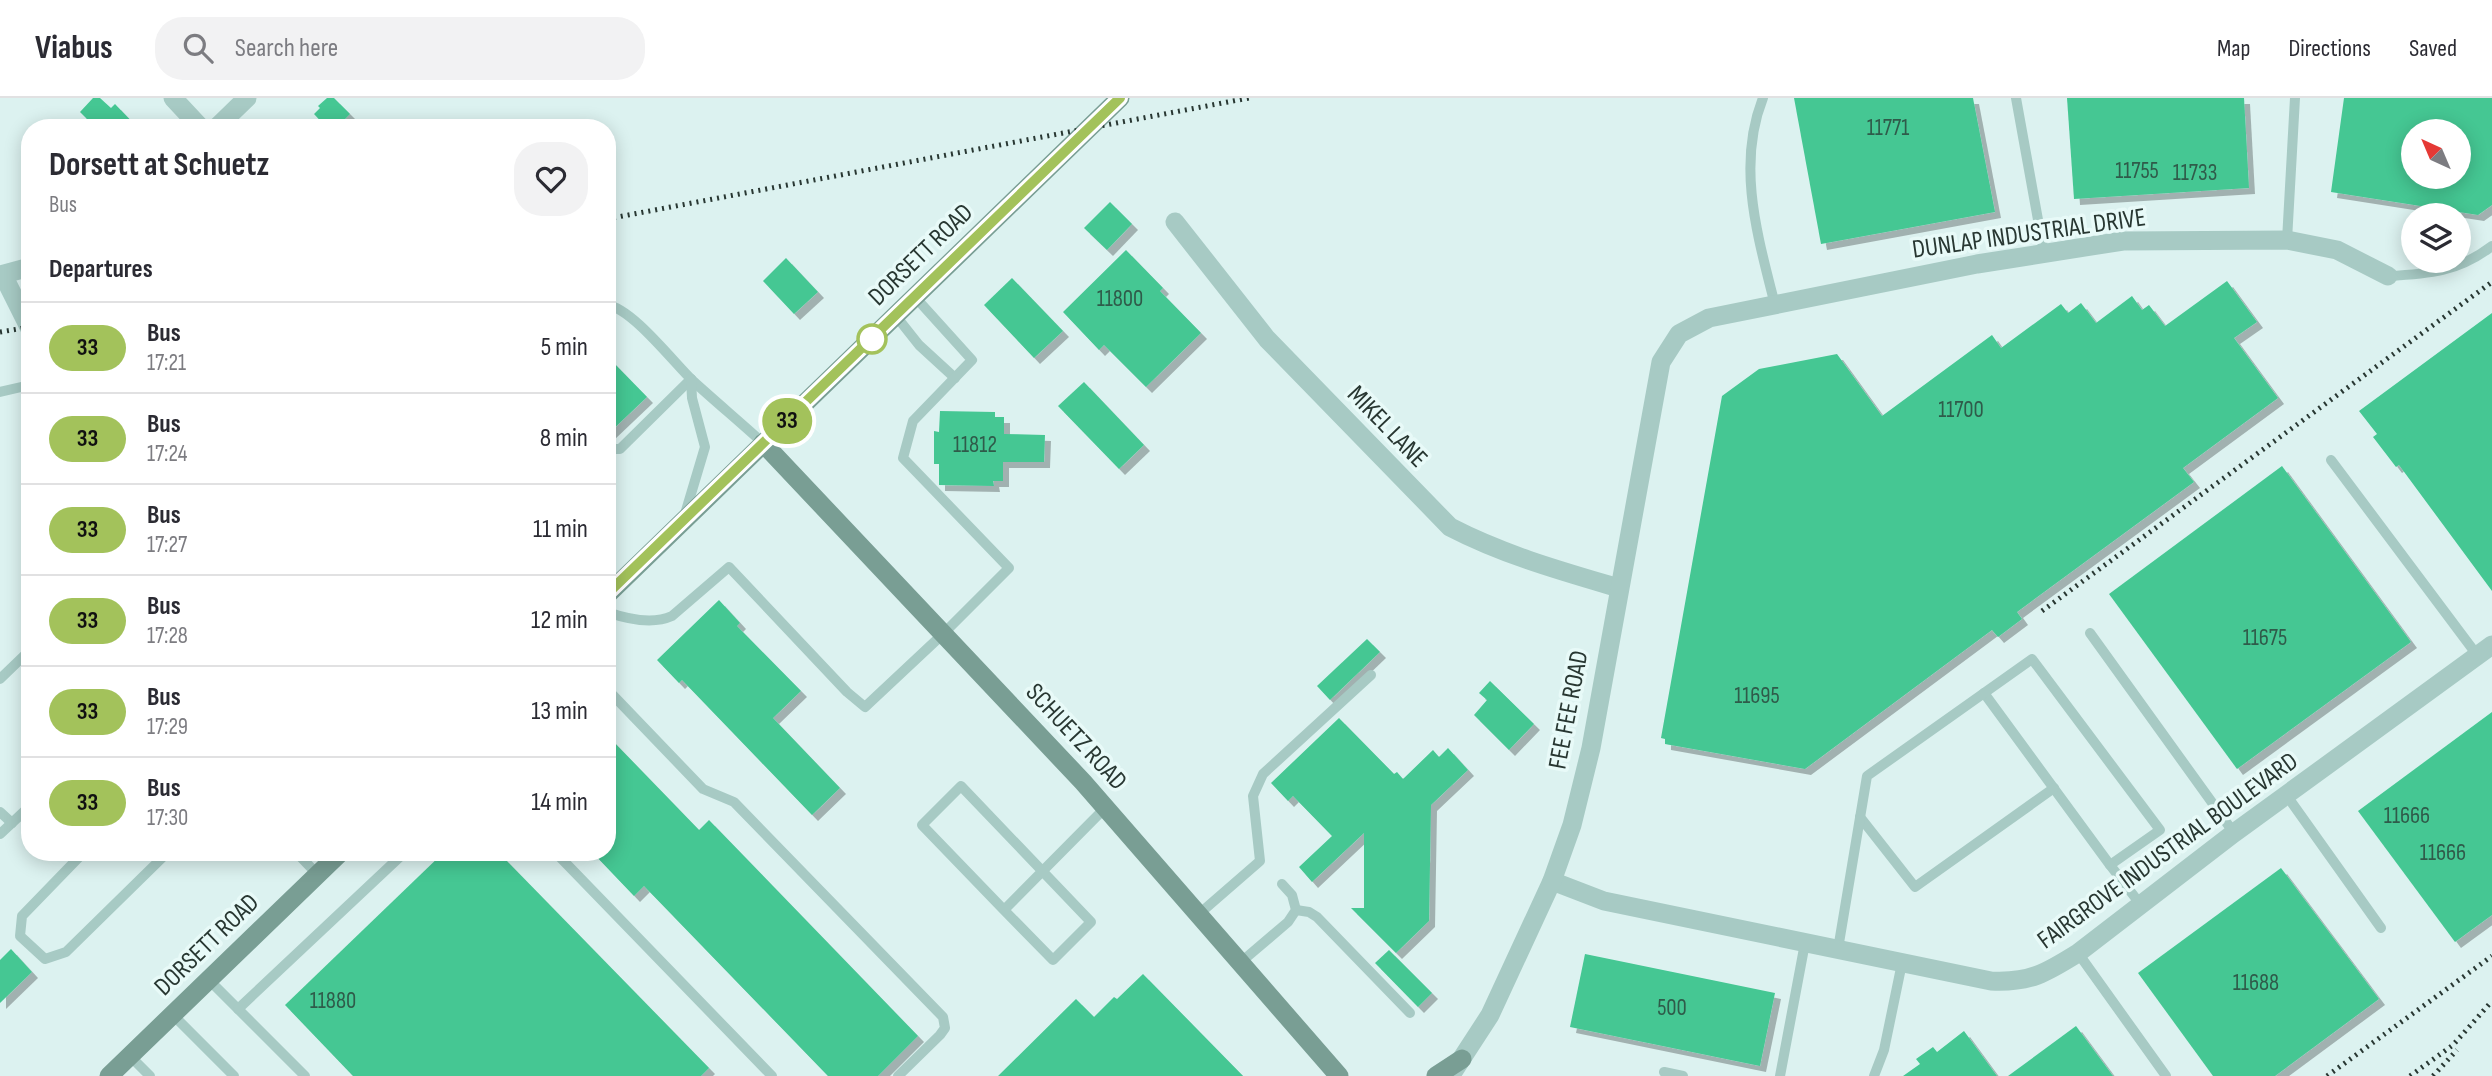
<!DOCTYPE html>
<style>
body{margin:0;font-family:"Sofia Sans Condensed",sans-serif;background:#f2f2f3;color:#2b2b33;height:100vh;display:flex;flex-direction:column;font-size:26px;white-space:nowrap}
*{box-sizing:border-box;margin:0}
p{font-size:23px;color:#7c7c81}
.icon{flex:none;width:38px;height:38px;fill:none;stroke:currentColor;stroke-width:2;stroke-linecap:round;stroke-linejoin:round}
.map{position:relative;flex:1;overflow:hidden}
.details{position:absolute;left:21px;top:21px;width:595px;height:742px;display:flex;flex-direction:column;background:#fff;border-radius:28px;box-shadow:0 4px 18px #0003}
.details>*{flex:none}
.badge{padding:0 14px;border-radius:23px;font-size:24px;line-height:46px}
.needle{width:46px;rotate:316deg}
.controls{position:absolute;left:2401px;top:21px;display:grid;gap:14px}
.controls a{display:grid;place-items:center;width:70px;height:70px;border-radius:50%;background:#fff;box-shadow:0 4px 18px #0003;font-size:35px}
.map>.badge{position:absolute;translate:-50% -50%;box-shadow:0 0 0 4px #fff}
h2{padding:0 28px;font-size:26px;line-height:63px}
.round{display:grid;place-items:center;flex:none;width:74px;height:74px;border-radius:28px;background:#f2f2f3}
.head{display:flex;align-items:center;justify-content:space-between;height:119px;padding:0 28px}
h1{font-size:33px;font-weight:700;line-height:52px}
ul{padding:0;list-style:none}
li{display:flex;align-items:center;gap:21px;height:91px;padding:0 28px;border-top:2px solid #e1e1e2}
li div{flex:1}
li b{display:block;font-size:26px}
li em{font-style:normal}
li .badge{min-width:77px;font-weight:700;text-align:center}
header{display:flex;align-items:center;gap:42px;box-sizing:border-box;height:98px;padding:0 35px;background:#fff;border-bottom:2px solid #e1e1e2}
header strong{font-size:33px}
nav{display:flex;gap:38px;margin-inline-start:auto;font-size:24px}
.search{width:490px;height:63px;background:#f2f2f3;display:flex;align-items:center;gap:18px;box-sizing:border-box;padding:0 24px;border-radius:28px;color:#7c7c81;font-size:26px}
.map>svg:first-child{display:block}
.building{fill:#45c793;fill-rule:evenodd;filter:url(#shadow)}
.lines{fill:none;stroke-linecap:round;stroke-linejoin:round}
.service{stroke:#a7cac4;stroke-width:10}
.minor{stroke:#a7cac4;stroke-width:19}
.secondary{stroke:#799e94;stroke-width:19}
.rail{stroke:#283732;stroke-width:5;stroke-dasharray:2 5;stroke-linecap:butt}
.line-casing{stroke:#fff;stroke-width:16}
.line{stroke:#a3c25b;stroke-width:10}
.stop-dot{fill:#fff;stroke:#a3c25b;stroke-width:3.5}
.labels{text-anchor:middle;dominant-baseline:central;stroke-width:7;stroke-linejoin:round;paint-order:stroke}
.number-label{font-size:23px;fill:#2f5b4a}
.street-label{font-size:26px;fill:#283732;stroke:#e8faf8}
</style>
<header>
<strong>Viabus</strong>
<div class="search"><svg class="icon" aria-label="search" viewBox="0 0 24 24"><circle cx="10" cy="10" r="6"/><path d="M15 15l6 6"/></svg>Search here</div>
<nav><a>Map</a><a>Directions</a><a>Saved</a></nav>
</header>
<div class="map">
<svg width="2492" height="978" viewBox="0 0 2492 978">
<defs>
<filter id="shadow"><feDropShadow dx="6" dy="6" stdDeviation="0" flood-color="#0004"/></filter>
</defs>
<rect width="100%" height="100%" fill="#dcf2f0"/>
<!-- building -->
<g class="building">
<polygon points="93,0 100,0 111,10 115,6 138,30 96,30 80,14"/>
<polygon points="327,0 334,0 350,16 336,30 327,30 314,16 320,10 318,8"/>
<polygon points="1794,0 1973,0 1995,114 1821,146"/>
<polygon points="2067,0 2244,0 2249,90 2074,101"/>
<path d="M2344 0H2492V107L2478 117 2331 94ZM2413 33H2459V79H2413Z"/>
<polygon points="1110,104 1132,126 1107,152 1084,130"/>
<polygon points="1126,152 1163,190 1160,193 1201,235 1146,289 1104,247 1099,252 1063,214"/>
<polygon points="786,160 818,194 794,216 763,183"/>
<polygon points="1012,180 1063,233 1034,260 984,207"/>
<polygon points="2227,183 2257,224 2234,240 2278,300 2183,370 2194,384 2017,514 2022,521 1998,539 1992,532 1805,671 1665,646 1665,641 1661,640 1722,298 1759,271 1837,256 1882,318 1992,237 2001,250 2061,206 2068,215 2081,205 2096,225 2132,198 2142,212 2149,207 2165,228"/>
<polygon points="2492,215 2492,493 2399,367 2396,369 2373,339 2377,336 2359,313"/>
<polygon points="607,258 647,299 607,337"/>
<polygon points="1084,284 1144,347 1119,371 1058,308"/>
<polygon points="940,313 995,314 995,319 1004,319 1004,336 1045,337 1044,364 1003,364 1003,383 993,383 994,388 939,387 939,366 934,366 934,333 939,334"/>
<polygon points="2282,368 2411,544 2237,671 2109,496"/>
<polygon points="719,502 740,525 737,528 801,593 773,620 840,690 812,717 682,582 679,585 657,562"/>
<polygon points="1367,541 1380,554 1330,602 1317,588"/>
<polygon points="1490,583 1534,626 1509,652 1474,617 1487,602 1479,595"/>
<polygon points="2492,614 2492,817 2455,844 2358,713"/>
<polygon points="1339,620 1394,676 1397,674 1403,681 1433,652 1439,659 1448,650 1468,672 1431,707 1429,823 1396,855 1351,810 1364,810 1364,735 1312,784 1299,769 1332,738 1293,698 1288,703 1271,685"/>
<polygon points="607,637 699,732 709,722 918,938 878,978 828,978 644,788 634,798 592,754 607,754"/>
<polygon points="444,754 498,754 709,970 701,978 353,978 285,907"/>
<polygon points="2281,770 2379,901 2275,978 2213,978 2138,875"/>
<polygon points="11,851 32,874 0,905 0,862"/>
<polygon points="1389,852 1432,895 1418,909 1375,865"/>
<polygon points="1585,856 1775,895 1760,968 1570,929"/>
<polygon points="1143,876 1243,978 998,978 1076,901 1094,919 1114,899 1117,901"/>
<polygon points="2076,928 2113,978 2008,978"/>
<polygon points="1964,933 1997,978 1903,978 1920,966 1916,961 1933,949 1937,954"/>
</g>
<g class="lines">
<!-- service -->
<g class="service">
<path d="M1763 0C1736 68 1758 139 1775 207"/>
<polyline points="2016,0 2044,155"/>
<polyline points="2287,142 2295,0"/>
<path d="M2388 178C2429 176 2458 174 2492 148"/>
<path d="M607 207C632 210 674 265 693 283 716 304 740 324 763 345"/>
<polyline points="896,218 919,247 955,280"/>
<polyline points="0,294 30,287"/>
<polyline points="607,351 620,351 691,281"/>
<polyline points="2331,362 2477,557"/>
<polyline points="685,416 705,349 692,300 691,281"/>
<path d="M607 514C627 521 652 527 672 518L729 469 847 594 865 609 944 535 1009 470 903 360 913 323 972 262 916 200"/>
<polyline points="2090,535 2234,735"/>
<polyline points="0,581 30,552"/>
<polyline points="607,591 703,691 734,704 943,919 945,930 940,937 898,978"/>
<polyline points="1984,595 2110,767"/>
<polyline points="2287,698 2381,830"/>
<polyline points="0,714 12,725"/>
<polyline points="1860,719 1915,789 2054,690"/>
<polyline points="0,736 30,708"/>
<polyline points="84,754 22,818 20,838 45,861 66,854 168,754"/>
<polyline points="296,754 318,777"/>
<polyline points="555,754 772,978"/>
<polyline points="1004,812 1053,862 1091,824 961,688 922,727 1004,812 1105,710"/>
<polyline points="1296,812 1309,814 1317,819 1410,915"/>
<polyline points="1199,816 1260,763 1253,698 1263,676 1371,577"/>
<polyline points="1838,851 1867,678 2032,561 2160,732 2110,767 2141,807"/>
<polyline points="2078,855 2166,978"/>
<polyline points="1241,864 1288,824 1296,812 1292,797 1282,786"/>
<polyline points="209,882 305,978"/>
<polyline points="238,911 405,754"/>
<polyline points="173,917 234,978"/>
<polyline points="130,958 150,978"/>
<polyline points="1664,974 1683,978"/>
<polyline points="1780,978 1805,845"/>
<polyline points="1874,978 1884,952 1902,865"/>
</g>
<!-- minor -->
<g class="minor">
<polyline points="173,0 201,30"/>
<polyline points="216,30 247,0"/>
<path d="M1175 124 1267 241 1450 429C1504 457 1561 473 1619 490"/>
<polyline points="0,177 30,169"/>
<polyline points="3,177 30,231"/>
<path d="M1552 783 1604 803 1991 883C2030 885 2046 875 2078 855L2234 735 2492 547"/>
<polyline points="1453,974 1490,917 1552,783 1572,727 1591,650 1661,264 1679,236 1709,220 1977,166 2123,143 2287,142 2337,152 2388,178"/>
</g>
<!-- secondary -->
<g class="secondary">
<polyline points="763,345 1083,684 1339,978"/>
<polyline points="607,497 1120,0"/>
<polyline points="109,978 341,754"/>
<polyline points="1436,978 1462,961"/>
</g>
<!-- rail -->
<g class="rail">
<polyline points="607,121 1249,0"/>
<polyline points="0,234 30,229"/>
<polyline points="2042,513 2492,184"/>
<polyline points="2327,978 2492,858"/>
<polyline points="2410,978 2453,947 2492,903"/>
<polyline points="2433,978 2457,952"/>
</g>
</g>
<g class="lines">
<defs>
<polyline id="line" points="607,496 1120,0"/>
</defs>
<!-- line casing -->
<use href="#line" class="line-casing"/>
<!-- line -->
<use href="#line" class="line"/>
</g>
<!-- markers -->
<circle class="stop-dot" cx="872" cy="241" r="14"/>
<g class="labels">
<!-- number labels -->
<g class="number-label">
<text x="1888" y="30">11771</text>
<text x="2137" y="73">11755</text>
<text x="2195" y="75">11733</text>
<text x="1120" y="201">11800</text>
<text x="1961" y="312">11700</text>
<text x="975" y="347">11812</text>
<text x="2265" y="540">11675</text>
<text x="1757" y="598">11695</text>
<text x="2407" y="718">11666</text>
<text x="2443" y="755">11666</text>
<text x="2256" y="885">11688</text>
<text x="333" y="903">11880</text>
<text x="1672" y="910">500</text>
</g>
<!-- street labels -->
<g class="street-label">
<text transform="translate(2029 136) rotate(-8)">DUNLAP INDUSTRIAL DRIVE</text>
<text transform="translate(921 157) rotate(-44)">DORSETT ROAD</text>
<text transform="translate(1387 329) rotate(46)">MIKEL LANE</text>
<text transform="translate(1569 612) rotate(-79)">FEE FEE ROAD</text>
<text transform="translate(1076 639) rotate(47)">SCHUETZ ROAD</text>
<text transform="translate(2168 753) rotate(-36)">FAIRGROVE INDUSTRIAL BOULEVARD</text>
<text transform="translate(207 847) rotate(-44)">DORSETT ROAD</text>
</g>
</g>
</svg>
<div class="controls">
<a><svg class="needle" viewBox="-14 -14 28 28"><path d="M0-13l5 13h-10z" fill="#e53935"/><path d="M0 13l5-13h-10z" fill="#7c7c81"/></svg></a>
<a><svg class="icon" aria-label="layers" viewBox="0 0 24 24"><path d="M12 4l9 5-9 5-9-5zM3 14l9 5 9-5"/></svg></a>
</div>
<b class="badge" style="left:787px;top:323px;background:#a3c25b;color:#111">33</b>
<section class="details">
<div class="head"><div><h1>Dorsett at Schuetz</h1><p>Bus</p></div><a class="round"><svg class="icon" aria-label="heart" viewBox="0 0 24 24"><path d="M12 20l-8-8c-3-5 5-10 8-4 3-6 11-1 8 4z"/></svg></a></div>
<h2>Departures</h2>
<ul>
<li><span class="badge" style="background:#a3c25b;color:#111">33</span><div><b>Bus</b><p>17:21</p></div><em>5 min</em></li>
<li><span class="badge" style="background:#a3c25b;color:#111">33</span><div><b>Bus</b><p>17:24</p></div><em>8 min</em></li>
<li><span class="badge" style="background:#a3c25b;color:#111">33</span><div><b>Bus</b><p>17:27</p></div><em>11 min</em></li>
<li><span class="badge" style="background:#a3c25b;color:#111">33</span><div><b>Bus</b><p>17:28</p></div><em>12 min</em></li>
<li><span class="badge" style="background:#a3c25b;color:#111">33</span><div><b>Bus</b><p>17:29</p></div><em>13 min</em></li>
<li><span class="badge" style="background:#a3c25b;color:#111">33</span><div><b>Bus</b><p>17:30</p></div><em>14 min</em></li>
</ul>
</section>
</div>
